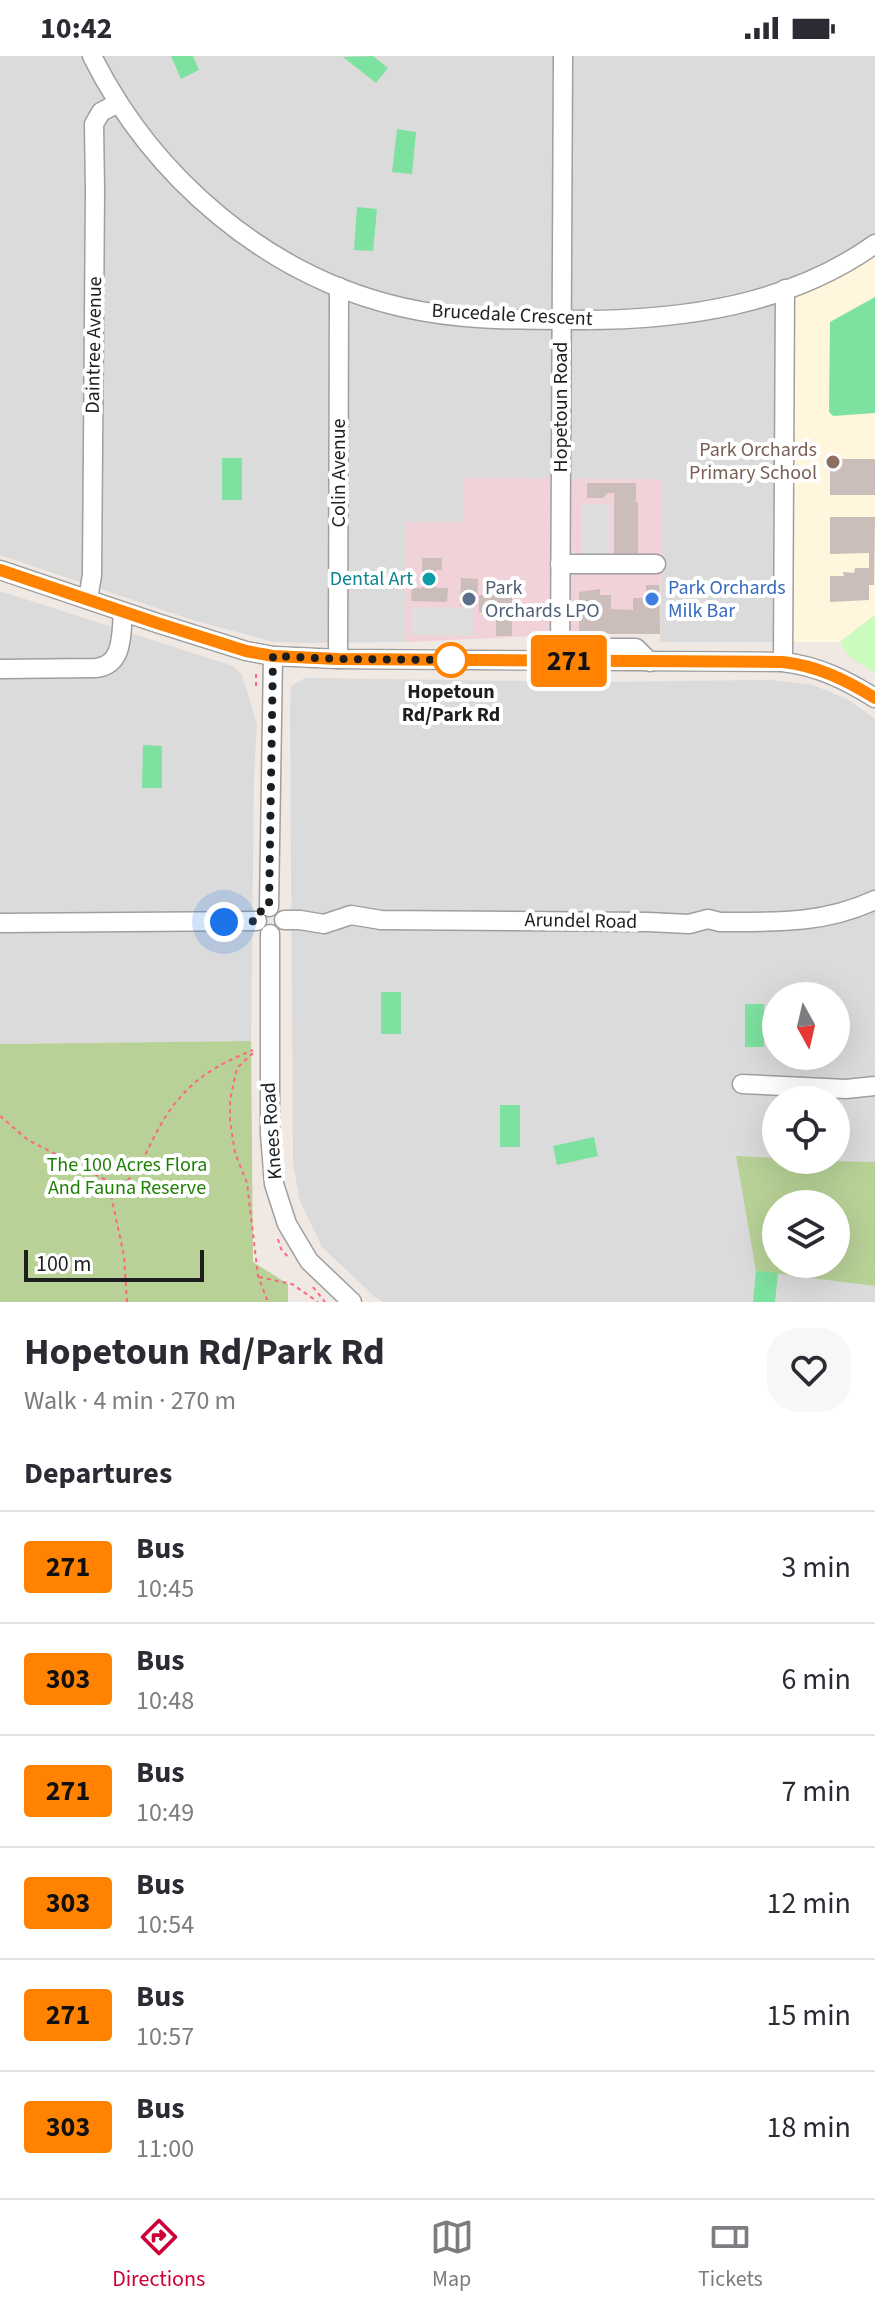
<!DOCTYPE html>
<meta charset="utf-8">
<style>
body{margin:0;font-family:"Source Sans 3",sans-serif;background:#f7f7f7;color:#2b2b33;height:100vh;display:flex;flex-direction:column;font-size:30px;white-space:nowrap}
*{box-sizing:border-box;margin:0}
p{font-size:26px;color:#7c7c81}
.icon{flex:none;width:44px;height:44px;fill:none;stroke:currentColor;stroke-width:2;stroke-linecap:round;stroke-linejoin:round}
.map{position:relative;height:1246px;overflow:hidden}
.drawer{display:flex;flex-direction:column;background:#fff;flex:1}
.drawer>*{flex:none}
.badge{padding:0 16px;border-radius:6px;font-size:28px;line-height:52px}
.needle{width:52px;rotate:172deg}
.tools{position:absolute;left:762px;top:926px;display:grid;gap:16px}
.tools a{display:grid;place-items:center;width:88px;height:88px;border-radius:50%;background:#fff;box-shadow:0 8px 32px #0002;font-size:40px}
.scale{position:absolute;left:24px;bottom:20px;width:180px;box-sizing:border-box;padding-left:8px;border:4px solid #1e1e1e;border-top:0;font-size:22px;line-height:28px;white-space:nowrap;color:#1e1e1e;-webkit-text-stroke:6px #fff;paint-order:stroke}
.you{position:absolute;width:40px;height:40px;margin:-20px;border:6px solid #fff;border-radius:50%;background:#1a73e8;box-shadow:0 0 0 12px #1a73e833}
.map>.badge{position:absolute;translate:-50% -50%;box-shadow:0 0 0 4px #fff}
h2{padding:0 24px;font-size:30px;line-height:72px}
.round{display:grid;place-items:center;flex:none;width:84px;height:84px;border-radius:32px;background:#f7f7f7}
.overview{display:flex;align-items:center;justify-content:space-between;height:136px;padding:0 24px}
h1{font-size:38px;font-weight:700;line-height:60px}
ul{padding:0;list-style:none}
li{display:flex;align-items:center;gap:24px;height:112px;padding:0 24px;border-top:2px solid #e1e1e2}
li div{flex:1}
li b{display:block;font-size:30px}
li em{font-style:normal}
li .badge{min-width:88px;font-weight:700;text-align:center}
.status{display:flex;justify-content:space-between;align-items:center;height:56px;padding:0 40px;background:#fff;direction:ltr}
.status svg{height:22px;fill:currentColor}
.tabs{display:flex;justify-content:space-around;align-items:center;height:112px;border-top:2px solid #e1e1e2;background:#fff;font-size:22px;color:#7c7c81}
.tabs a{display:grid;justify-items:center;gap:4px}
.tabs .selected{color:#cc0037}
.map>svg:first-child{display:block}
.residential{fill:#dcdbdb;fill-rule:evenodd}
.commercial{fill:#f1d2d9}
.education{fill:#fff6dd}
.forest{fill:#b7d196;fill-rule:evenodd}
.park{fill:#cafcbe}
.pitch{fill:#7de2a0}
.parking{fill:#dedede}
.building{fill:#cbbdb9}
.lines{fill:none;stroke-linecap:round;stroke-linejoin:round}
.minor-casing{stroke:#9f9f9f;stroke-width:21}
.path{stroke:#ff657f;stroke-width:2;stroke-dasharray:4 4;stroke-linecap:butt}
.minor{stroke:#fff;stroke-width:18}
.line-casing{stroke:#fff;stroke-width:18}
.line{stroke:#ff8200;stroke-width:12}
.walk{stroke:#1e1e1e;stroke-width:8;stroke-dasharray:0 14.4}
.education-dot{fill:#8d6e63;stroke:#fff;stroke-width:3}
.culture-dot{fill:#0f9aa8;stroke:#fff;stroke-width:3}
.service-dot{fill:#5c6f8a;stroke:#fff;stroke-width:3}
.shop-dot{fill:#3f7fe0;stroke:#fff;stroke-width:3}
.stop-dot{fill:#fff;stroke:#ff8200;stroke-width:4}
.labels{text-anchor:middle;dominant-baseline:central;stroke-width:8;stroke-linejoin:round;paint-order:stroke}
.street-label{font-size:20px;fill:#1e1e1e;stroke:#fff}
.education-label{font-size:20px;fill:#785e54;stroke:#fff;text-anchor:end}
.culture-label{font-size:20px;fill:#0d838f;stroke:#fff;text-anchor:end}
.service-label{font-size:20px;fill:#4e5e75;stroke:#fff;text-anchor:start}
.shop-label{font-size:20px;fill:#366cbe;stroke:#fff;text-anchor:start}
.stop-label{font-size:20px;font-weight:bold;fill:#1e1e1e;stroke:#fff}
.park-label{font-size:20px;fill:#1e8106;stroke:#fff}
</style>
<div class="status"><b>10:42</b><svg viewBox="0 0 49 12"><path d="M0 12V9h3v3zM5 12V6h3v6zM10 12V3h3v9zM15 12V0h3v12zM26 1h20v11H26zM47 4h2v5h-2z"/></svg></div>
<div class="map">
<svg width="875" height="1246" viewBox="0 0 875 1246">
<rect width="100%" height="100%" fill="#efe8e3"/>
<!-- residential -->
<g class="residential">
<polygon points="0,0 875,0 875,559 840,586 660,586 662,423 464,466 407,466 406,586 304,587 273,586 189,563 0,499"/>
<polygon points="0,535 233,610 242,619 257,668 254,719 251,985 0,988"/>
<path d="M305 622 594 626 770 624 813 629 847 643 875 663V1246H383L375 1241 322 1191 300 1145 293 1108 290 653 291 630ZM776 940H836V1000H776ZM776 1044H836V1104H776ZM776 1148H836V1208H776Z"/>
</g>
<!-- commercial -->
<polygon class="commercial" points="464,422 662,423 660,578 579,578 406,586 406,466 464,466"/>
<!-- education -->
<polygon class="education" points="875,196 875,559 840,586 790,586 792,246 798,237"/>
<!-- forest -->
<g class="forest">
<polygon points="251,985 253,1206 288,1228 288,1246 0,1246 0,988"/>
<path d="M736 1100 776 1102V1104L875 1106V1230L756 1215ZM776 1148H836V1208H776Z"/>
</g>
<!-- park -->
<polygon class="park" points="875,559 875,617 849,600 840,586"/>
<!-- pitch -->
<g class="pitch">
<polygon points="171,0 193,0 199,14 181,23"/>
<polygon points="373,0 388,12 376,27 343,1"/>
<polygon points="397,73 416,76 412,118 392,116"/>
<polygon points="357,151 377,153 373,195 354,194"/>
<polygon points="875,241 875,357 833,360 829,356 830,266"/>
<rect x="222" y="402" width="20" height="42"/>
<polygon points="143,689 162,690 162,732 142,732"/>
<rect x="381" y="936" width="20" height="42"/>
<rect x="745" y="948" width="19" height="43"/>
<rect x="500" y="1049" width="20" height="42"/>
<polygon points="594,1081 598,1100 557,1109 553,1090"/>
<polygon points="756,1215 778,1217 775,1246 753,1246"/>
</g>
<!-- parking -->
<g class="parking">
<rect x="581" y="448" width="29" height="53"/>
<polygon points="412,551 473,552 473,580 412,579"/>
</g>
<!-- building -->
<g class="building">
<rect x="830" y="403" width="45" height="36"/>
<polygon points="587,427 636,427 636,446 638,447 638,505 614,505 614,437 608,437 603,442 587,442"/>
<polygon points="830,461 875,461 874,529 869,529 869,544 830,546 830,520 844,520 843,516 854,517 855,512 869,512 869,497 830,498"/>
<polygon points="422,502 442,502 442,514 436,514 436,532 448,532 447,546 411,545 412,532 422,532"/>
<polygon points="461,522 478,523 477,550 460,550"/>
<polygon points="646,529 659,529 660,578 579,578 579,536 600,533 600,539 611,539 611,553 633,554 633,542 644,542 646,556"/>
<polygon points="479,539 512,539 512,580 496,580 496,556 479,556"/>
</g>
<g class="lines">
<defs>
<g id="minor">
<path d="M92 0C153 122 267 220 401 251 460 265 521 264 582 264 683 264 790 249 875 188"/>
<polyline points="560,508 656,508"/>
<path d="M0 514 157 567 246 595 273 600 338 603 783 606C818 610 846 624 875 642"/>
<polyline points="88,543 92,519 95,135 94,68 101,56 118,47"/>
<polyline points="338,603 339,231"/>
<polyline points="560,605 563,0"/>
<polyline points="573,606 583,592 636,592 650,606"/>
<polyline points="783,606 785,233"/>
<path d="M0 613 96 612C124 609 121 578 123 556"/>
<polyline points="269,851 273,600"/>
<path d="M284 864H300L324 868 351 859 381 864 648 866 689 868 708 863 720 866C775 866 824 868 875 844"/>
<polyline points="0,867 257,865"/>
<polyline points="270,878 270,1078 274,1128 287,1168 309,1205 352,1246"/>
<polyline points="742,1028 846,1033 875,1030"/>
</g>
</defs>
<!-- minor casing -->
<use href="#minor" class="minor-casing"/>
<!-- path -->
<g class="path">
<polyline points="256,618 256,632"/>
<polyline points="253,997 237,1012 230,1044 230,1065 235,1097 247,1127 258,1220 268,1246"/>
<polyline points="0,1060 28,1084 108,1125"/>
<polyline points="278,1183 281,1193 288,1201"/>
<polyline points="259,1221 292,1228 318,1246"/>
<polyline points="313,1231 325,1246"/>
<path d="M127 1246 124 1200 108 1125 124 1128C144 1110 151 1082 166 1060 190 1024 214 1010 253 994"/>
</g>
<!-- minor -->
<use href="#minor" class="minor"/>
</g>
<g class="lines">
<defs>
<path id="line" d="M0 514 157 567 246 595 273 600 338 603 783 606C818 610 846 624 875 642"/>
</defs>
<!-- line casing -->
<use href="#line" class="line-casing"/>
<!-- line -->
<use href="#line" class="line"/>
<!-- walk -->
<polyline class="walk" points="224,866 257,865 261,855 269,851 273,600 338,603 451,604"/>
</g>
<!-- markers -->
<circle class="education-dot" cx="833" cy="406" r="8"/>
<circle class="culture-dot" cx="429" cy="523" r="8"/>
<circle class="service-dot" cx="469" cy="543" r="8"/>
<circle class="shop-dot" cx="652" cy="543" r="8"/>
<circle class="stop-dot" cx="451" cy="604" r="16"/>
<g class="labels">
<!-- street labels -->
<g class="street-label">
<text transform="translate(512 259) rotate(3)">Brucedale Crescent</text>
<text transform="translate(94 289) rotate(-89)">Daintree Avenue</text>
<text transform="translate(561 351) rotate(-90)">Hopetoun Road</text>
<text transform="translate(339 417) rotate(-90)">Colin Avenue</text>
<text transform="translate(581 865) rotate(1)">Arundel Road</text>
<text transform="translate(272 1075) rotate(-94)">Knees Road</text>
</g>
<!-- education labels -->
<g class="education-label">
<text x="817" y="394">Park Orchards<tspan x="817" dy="23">Primary School</tspan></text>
</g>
<!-- culture labels -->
<g class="culture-label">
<text x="413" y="523">Dental Art</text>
</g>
<!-- service labels -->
<g class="service-label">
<text x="485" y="532">Park<tspan x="485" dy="23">Orchards LPO</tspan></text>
</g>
<!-- shop labels -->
<g class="shop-label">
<text x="668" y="532">Park Orchards<tspan x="668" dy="23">Milk Bar</tspan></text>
</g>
<!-- stop labels -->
<g class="stop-label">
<text x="451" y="636">Hopetoun<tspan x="451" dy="23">Rd/Park Rd</tspan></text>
</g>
<!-- park labels -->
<g class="park-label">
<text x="127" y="1109">The 100 Acres Flora<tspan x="127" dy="23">And Fauna Reserve</tspan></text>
</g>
</g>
</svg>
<div class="tools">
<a><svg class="needle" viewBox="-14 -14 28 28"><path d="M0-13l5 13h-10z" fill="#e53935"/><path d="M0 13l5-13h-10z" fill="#7c7c81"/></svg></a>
<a><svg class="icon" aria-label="locate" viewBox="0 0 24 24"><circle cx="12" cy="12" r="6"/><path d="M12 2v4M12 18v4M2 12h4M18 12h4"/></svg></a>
<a><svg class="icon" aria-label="layers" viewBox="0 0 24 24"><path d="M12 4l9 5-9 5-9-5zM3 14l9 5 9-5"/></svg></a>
</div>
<div class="scale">100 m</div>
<div class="you" style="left:224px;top:866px"></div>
<b class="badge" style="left:569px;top:605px;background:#ff8200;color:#111">271</b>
</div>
<section class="drawer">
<div class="overview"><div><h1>Hopetoun Rd/Park Rd</h1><p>Walk · 4 min · 270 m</p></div><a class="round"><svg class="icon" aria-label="heart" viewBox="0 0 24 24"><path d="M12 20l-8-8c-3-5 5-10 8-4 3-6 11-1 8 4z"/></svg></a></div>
<h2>Departures</h2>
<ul>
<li><span class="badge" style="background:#ff8200;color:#111">271</span><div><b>Bus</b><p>10:45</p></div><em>3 min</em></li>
<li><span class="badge" style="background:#ff8200;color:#111">303</span><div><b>Bus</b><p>10:48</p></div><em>6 min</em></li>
<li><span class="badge" style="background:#ff8200;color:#111">271</span><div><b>Bus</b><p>10:49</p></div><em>7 min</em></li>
<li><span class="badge" style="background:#ff8200;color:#111">303</span><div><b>Bus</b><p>10:54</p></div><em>12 min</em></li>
<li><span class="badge" style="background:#ff8200;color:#111">271</span><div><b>Bus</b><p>10:57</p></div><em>15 min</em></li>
<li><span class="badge" style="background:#ff8200;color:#111">303</span><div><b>Bus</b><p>11:00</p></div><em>18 min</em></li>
</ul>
</section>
<nav class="tabs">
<a class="selected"><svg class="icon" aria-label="directions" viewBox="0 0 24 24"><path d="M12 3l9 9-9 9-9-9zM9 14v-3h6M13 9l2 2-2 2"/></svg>Directions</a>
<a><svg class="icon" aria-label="map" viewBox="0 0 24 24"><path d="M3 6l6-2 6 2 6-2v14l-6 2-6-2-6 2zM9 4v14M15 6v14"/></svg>Map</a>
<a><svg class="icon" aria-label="tickets" viewBox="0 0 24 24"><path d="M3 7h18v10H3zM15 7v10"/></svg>Tickets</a>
</nav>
